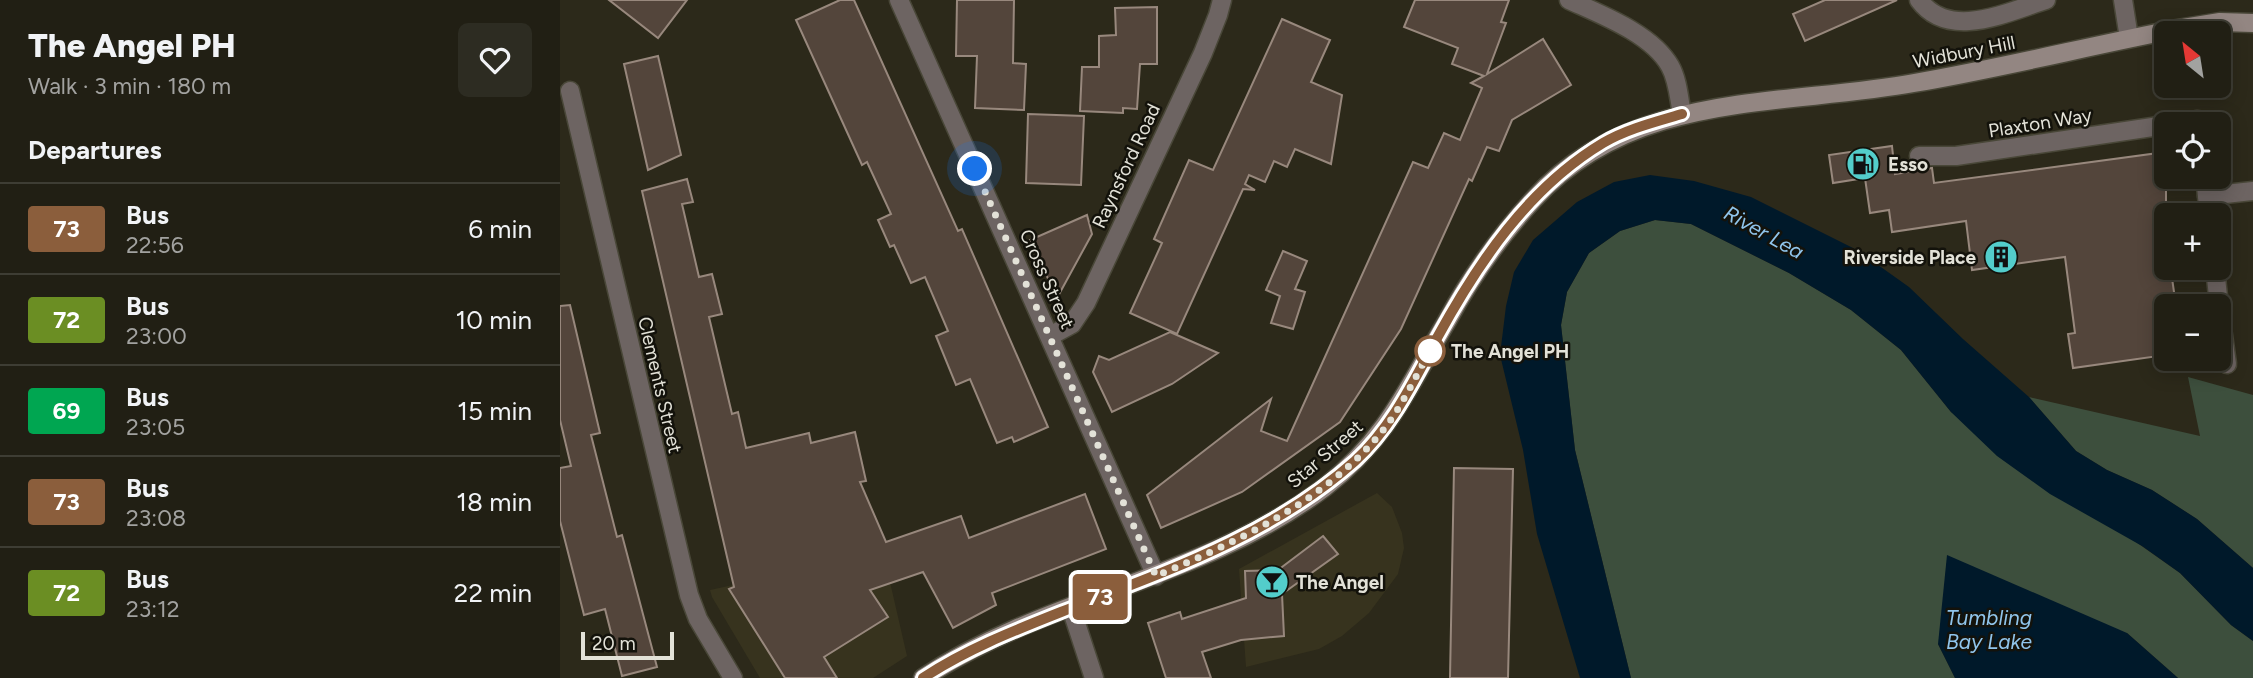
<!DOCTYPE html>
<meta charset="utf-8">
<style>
body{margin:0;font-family:Figtree,sans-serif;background:#2d2c22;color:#f1f3f6;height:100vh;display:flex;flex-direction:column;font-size:26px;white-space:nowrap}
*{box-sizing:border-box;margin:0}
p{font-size:23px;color:#a2a2a0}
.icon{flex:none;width:38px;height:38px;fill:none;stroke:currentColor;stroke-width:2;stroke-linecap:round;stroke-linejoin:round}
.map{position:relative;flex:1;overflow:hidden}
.sheet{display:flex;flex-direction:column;background:#211f14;width:560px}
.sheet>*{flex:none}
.badge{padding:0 14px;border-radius:5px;font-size:24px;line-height:46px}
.needle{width:46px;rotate:330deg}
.buttons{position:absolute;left:1594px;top:21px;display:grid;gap:14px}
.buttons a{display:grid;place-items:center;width:77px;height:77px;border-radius:10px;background:#211f14;box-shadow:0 4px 18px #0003,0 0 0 2px #3e3d34;font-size:35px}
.scale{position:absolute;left:21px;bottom:18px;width:93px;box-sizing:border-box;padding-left:7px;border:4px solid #e3e2d8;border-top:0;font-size:19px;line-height:24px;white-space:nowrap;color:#e3e2d8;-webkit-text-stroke:5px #13120b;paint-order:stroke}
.you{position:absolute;width:35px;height:35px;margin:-18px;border:5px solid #fff;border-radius:50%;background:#1a73e8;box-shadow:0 0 0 10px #1a73e833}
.map>.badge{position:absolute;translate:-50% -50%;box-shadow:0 0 0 4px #fff}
h2{padding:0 28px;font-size:26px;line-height:63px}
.round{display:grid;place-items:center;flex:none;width:74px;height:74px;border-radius:10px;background:#2d2c22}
.summary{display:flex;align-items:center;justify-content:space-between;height:119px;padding:0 28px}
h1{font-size:33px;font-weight:800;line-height:52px}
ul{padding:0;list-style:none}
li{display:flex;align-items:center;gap:21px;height:91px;padding:0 28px;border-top:2px solid #3e3d34}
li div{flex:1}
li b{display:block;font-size:26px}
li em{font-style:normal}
li .badge{min-width:77px;font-weight:700;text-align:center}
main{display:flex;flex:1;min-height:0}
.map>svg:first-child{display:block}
.built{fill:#37331e}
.green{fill:#3d4f3d}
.water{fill:#00192a}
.building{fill:#53453b;stroke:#98887d;stroke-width:2}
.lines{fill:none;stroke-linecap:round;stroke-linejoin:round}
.minor-casing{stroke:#494738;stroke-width:21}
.secondary-casing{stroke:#494738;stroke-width:21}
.minor{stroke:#6d6462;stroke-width:18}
.secondary{stroke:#938682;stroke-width:18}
.line-casing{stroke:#fff;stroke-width:16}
.line{stroke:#8b5e3c;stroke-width:10}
.walk{stroke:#e3e2d8;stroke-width:7;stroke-dasharray:0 12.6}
.stop-dot{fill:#fff;stroke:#8b5e3c;stroke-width:3.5}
.labels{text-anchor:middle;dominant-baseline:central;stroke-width:5;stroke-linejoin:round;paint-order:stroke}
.street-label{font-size:19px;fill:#e3e2d8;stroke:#13120b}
.poi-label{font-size:19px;font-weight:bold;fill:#e3e2d8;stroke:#13120b;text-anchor:start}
.stop-label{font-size:19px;font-weight:bold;fill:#e3e2d8;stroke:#13120b;text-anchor:start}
.water-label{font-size:21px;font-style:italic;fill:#90c5ec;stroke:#13120b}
</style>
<main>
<section class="sheet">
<div class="summary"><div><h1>The Angel PH</h1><p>Walk · 3 min · 180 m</p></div><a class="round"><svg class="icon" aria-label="heart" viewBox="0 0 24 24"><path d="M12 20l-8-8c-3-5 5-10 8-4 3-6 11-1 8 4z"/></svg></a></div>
<h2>Departures</h2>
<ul>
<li><span class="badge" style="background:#8b5e3c;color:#fff">73</span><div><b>Bus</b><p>22:56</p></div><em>6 min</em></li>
<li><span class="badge" style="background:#6b8e23;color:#fff">72</span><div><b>Bus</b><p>23:00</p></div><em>10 min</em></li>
<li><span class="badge" style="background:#00a651;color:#fff">69</span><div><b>Bus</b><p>23:05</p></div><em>15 min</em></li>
<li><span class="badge" style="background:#8b5e3c;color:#fff">73</span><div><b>Bus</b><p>23:08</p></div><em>18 min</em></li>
<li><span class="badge" style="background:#6b8e23;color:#fff">72</span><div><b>Bus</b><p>23:12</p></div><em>22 min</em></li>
</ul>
</section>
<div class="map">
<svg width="1693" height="678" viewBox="0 0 1693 678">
<rect width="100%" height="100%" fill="#2c291a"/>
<!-- built -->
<g class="built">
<polygon points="817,493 832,507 842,533 844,548 838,574 809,613 782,636 759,649 686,667 679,569"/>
<polygon points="315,517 347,656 313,678 200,678 152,597 150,590 205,578"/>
</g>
<!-- green -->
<g class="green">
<polygon points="1095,220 1131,224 1229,273 1291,310 1341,350 1391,412 1620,573 1671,625 1693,641 1693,678 1618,678 1567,633 1378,644 1395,678 1071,678 1015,450 1001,325 1007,292 1029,253 1060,231"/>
<polygon points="1628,377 1693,395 1693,568 1637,519 1592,490 1547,470 1516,451 1469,397 1640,436"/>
</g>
<!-- water -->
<g class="water">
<polygon points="1090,175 1134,181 1191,197 1297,250 1349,287 1403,339 1469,397 1516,451 1547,470 1592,490 1637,519 1693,568 1693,641 1671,625 1620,573 1582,546 1490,494 1437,456 1391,412 1341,350 1291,310 1229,273 1131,224 1095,220 1060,231 1029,253 1007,292 1001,325 1015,450 1071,678 1020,678 977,534 963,450 940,355 946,306 954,272 973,240 1017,202 1054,182"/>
<polygon points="1387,555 1567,633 1618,678 1395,678 1378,644"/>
</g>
<!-- building -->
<g class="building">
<polygon points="49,0 127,0 98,38"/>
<polygon points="280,0 294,0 398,231 402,229 488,427 454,442 452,437 437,443 410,379 396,385 376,336 388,331 365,277 351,283 334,245 330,247 318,220 331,214 307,162 302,165 236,20"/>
<polygon points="397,0 454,0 453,63 466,64 464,110 415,108 417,56 396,56"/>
<polygon points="855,0 949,0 941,22 946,23 927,74 983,39 1011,85 952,120 939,151 927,147 912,181 909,179 841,329 780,422 682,492 601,528 587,495 711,399 701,431 727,441 853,162 868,168 884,133 900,140 922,88 911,83 924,76 892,64 898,48 844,27"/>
<polygon points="1265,0 1337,0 1245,41 1233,14"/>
<polygon points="597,7 597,64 580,64 577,109 563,108 563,113 520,111 522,67 539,67 539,36 556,35 555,8"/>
<polygon points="722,19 770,40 751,82 782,95 771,164 735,149 727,167 714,161 705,182 689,175 685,184 695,190 683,189 617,334 570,313 602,243 594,239 629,160 653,170"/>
<polygon points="98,56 121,155 88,170 64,64"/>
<polygon points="468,114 524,116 521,185 466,183"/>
<polygon points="1332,146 1335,174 1372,168 1374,183 1606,152 1606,279 1612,278 1616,306 1606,306 1606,355 1513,368 1508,334 1515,333 1505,257 1412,270 1406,221 1332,232 1329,210 1310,213 1305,178 1273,183 1269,155"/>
<polygon points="127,179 133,202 122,204 139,277 152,274 162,314 149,317 172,414 178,412 186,448 249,433 251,443 295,432 306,481 300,482 326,542 401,516 409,538 525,494 546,549 432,593 436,605 393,628 363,572 310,590 328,617 264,657 277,678 225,678 169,589 174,587 82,191"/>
<polygon points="527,215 532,234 497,298 470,240"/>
<polygon points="723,251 747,261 735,289 745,292 733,329 711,323 720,296 706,290"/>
<polygon points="10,305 40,433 31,435 57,537 62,535 97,667 62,676 45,609 24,615 0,521 0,468 11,466 0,420 0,306"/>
<polygon points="610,332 658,353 612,384 552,412 533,372 539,356 549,360"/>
<polygon points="894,468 953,469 948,678 890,678"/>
<polygon points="763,536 778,554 722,594 724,636 681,640 642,652 651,678 606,678 588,623 620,612 622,619 686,598 685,571 718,570"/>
</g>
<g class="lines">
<defs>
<g id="minor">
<polyline points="339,0 596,576"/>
<path d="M1009 0C1042 15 1092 34 1110 66 1118 80 1119 99 1122 114"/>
<path d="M1359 0C1389 41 1447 12 1486 0"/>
<polyline points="1563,0 1569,38"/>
<polyline points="10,91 129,595 138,619 173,678"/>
<polyline points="1611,124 1638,120 1638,124"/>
<polyline points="1359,156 1396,156 1606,125"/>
<polyline points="1645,177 1649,215"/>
<polyline points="1647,196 1693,191"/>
<polyline points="1655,268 1659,306"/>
<polyline points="1659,307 1667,364"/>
<polyline points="490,336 512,324 526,303 643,53 658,15 662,0"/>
<polyline points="511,608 534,678"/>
</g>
<path id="secondary" d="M363 678C487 596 644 579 765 487 828 438 848 387 887 321 911 277 939 237 973 200 1072 90 1221 107 1354 83 1442 68 1529 46 1617 29L1660 22 1693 23"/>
</defs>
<!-- minor casing -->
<use href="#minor" class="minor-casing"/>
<!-- secondary casing -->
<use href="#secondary" class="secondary-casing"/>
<!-- minor -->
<use href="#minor" class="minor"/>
<!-- secondary -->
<use href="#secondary" class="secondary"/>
</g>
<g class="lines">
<defs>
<path id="line" d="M363 678C405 650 453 631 501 612 604 572 711 536 795 461 832 427 853 382 877 338 918 263 968 188 1043 143 1067 129 1095 122 1122 114"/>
</defs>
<!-- line casing -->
<use href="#line" class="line-casing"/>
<!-- line -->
<use href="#line" class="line"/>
<!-- walk -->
<path class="walk" d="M415 169 596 576C678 541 762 503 820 434 841 409 854 379 870 351"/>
</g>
<!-- icons -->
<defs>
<symbol id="fuel-disc" viewBox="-11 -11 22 22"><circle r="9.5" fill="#53cdcb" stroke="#13120b"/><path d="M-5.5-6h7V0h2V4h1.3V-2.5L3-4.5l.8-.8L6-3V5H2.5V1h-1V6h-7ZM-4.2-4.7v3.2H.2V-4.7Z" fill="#111"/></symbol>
<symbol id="building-disc" viewBox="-11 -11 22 22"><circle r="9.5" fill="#53cdcb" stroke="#13120b"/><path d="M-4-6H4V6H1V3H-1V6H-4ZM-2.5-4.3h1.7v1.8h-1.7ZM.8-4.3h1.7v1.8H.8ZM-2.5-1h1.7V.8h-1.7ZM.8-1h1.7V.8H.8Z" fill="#111"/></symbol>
<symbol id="bar-disc" viewBox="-11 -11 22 22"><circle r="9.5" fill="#53cdcb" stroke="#13120b"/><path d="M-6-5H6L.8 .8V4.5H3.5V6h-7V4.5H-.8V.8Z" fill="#111"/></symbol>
</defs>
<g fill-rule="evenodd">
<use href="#fuel-disc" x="1284" y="145" width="38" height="38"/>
<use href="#building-disc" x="1422" y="238" width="38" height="38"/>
<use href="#bar-disc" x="693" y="563" width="38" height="38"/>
</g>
<!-- markers -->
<circle class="stop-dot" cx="870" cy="351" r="14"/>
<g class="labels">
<!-- street labels -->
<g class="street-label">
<text transform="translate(1404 52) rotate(-11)">Widbury Hill</text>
<text transform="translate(1480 123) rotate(-9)">Plaxton Way</text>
<text transform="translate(566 166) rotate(-65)">Raynsford Road</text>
<text transform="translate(487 279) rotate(66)">Cross Street</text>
<text transform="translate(100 385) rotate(77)">Clements Street</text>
<text transform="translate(765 454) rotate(-41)">Star Street</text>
</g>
<!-- poi labels -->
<g class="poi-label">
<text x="1328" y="164">Esso</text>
<text x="1416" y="257" text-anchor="end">Riverside Place</text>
<text x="736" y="582">The Angel</text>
</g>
<!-- stop labels -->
<g class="stop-label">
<text x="891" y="351">The Angel PH</text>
</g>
<!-- water labels -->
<g class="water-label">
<text transform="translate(1204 232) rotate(29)">River Lea</text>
<text x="1429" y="617">Tumbling<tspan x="1429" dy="24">Bay Lake</tspan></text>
</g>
</g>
</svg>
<div class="buttons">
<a><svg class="needle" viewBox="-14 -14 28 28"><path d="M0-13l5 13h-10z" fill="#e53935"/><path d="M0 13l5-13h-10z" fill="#a2a2a0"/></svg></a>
<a><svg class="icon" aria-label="locate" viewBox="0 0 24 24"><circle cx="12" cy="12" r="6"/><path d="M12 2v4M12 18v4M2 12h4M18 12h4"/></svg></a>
<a>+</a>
<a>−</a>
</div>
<div class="scale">20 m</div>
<div class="you" style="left:415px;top:169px"></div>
<b class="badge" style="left:540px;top:597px;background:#8b5e3c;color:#fff">73</b>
</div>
</main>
